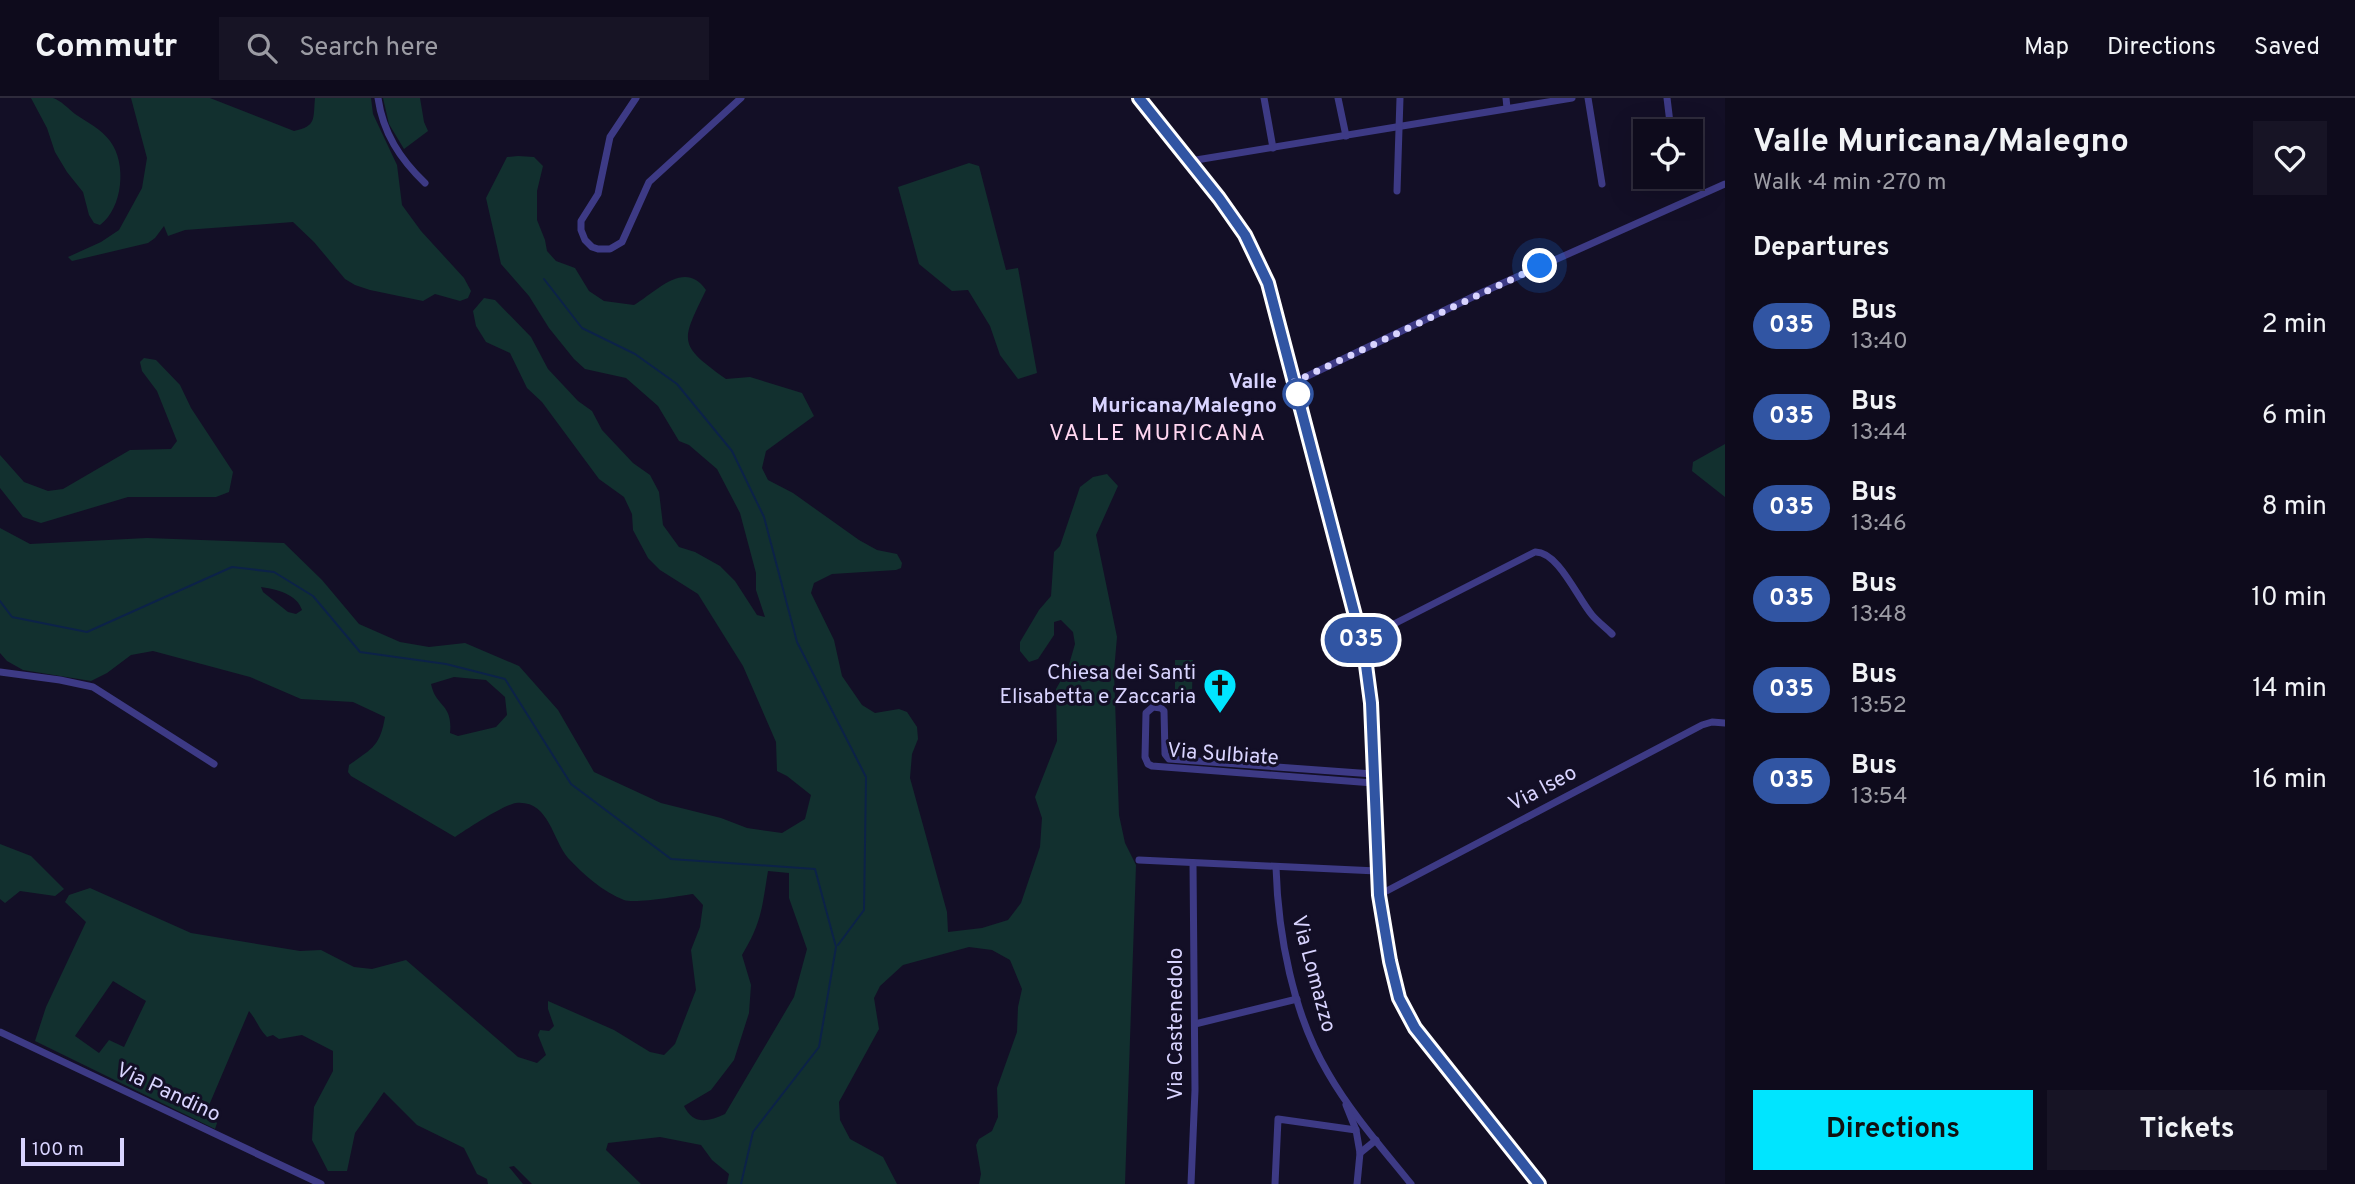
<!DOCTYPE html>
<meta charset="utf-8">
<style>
body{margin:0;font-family:Overpass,sans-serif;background:#171425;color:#f1f3f6;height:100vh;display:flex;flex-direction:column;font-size:26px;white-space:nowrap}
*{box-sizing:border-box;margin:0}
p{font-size:23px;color:#9b9ba3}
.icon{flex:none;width:38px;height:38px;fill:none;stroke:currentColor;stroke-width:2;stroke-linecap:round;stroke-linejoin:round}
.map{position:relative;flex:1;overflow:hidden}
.panel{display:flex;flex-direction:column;background:#0e0b1c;width:630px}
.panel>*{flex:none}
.badge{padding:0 14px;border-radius:23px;font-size:24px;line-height:46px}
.fabs{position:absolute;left:1633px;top:21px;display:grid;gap:14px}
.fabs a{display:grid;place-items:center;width:70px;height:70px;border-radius:0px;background:#0e0b1c;box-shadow:0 7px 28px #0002,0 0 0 2px #2e2b3b;font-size:35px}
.scale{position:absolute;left:21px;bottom:18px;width:103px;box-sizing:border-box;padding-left:7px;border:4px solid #d9d4ff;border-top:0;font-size:19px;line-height:24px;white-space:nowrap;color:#d9d4ff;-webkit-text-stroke:5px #130f26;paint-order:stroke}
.you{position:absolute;width:35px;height:35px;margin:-18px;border:5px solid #fff;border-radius:50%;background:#1a73e8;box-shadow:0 0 0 10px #1a73e833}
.map>.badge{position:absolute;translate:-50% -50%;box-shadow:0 0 0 4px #fff}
h2{padding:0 28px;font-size:26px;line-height:63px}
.round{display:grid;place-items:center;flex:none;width:74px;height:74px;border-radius:0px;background:#171425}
.head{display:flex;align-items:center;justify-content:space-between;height:119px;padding:0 28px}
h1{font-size:33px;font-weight:700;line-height:52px}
.primary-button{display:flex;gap:14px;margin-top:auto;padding:14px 28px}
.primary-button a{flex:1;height:80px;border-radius:0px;background:#00e5ff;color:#111;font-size:28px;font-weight:700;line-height:80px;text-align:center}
.primary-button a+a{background:#171425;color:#f1f3f6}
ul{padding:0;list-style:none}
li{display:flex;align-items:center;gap:21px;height:91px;padding:0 28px}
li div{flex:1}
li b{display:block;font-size:26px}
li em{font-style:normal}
li .badge{min-width:77px;font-weight:700;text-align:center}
header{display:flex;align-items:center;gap:42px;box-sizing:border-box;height:98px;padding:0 35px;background:#0e0b1c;border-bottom:2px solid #2e2b3b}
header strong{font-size:33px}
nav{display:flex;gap:38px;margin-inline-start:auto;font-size:24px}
.search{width:490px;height:63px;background:#171425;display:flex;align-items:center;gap:18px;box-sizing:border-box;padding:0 24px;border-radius:0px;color:#9b9ba3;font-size:26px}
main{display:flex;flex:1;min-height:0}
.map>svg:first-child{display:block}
.green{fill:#12302f;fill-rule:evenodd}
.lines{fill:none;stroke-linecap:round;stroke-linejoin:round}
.stream{stroke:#0c2248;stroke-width:2}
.street{stroke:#3d3a85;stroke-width:7}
.secondary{stroke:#6f6bff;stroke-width:10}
.line-casing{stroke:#fff;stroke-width:16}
.line{stroke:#3155a3;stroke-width:10}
.walk{stroke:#d9d4ff;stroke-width:7;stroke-dasharray:0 12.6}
.stop-dot{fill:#fff;stroke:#3155a3;stroke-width:3.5}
.labels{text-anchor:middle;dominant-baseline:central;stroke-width:6;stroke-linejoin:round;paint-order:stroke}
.stop-label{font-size:21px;font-weight:bold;fill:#d9d4ff;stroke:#130f26;text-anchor:end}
.poi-label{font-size:21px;fill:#d9d4ff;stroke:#130f26;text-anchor:end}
.street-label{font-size:21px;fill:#d9d4ff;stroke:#130f26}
.neighbourhood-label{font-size:23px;letter-spacing:2px;fill:#ffd6f0;stroke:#130f26}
</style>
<header>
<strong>Commutr</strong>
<div class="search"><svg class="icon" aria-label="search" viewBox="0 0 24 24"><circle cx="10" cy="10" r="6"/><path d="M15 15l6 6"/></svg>Search here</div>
<nav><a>Map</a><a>Directions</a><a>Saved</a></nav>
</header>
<main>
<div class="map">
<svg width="1725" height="1086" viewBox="0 0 1725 1086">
<rect width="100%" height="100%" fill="#130f26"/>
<!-- green -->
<g class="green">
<path d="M31 0C37 0 47 0 53 0 60 2 69 11 75 16 87 24 101 31 110 43 127 65 123 110 100 127L94 125 89 117 83 94 67 74 55 54 47 30Z"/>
<path d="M131 0H210L294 33C317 28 313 21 315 0H371L373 16 397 67 402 107 421 133 464 180 471 193 468 200 460 203 435 196 423 203 370 192 355 187 345 181 314 144 293 124 185 132 168 138 164 128 155 140 148 145 72 163 68 159 101 144 119 132 142 90 147 60Z"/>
<polygon points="383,0 420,0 424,24 428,33 404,51 389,26"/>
<path d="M518 58 534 59 543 68 537 93V122L545 142 547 153 556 163 575 170 589 193 604 203 634 207C657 193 685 161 706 192 681 244 677 246 726 281L750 279 802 295 814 318 766 353 762 370 768 382 793 395 859 442 877 452 897 456 902 465 901 470 896 472 832 476 814 485 811 495 834 542 842 578 862 607 875 615 899 611 907 614 917 629 918 641 912 656 910 680 947 814 948 834 982 830 1008 822 1021 805 1040 749 1042 720 1035 699 1057 643 1056 591 1068 570 1075 546 1073 534 1061 522 1054 524V537L1038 561 1029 564 1020 553V544L1039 512 1051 498 1054 454 1060 448 1080 389 1093 379 1107 376 1118 388 1096 437 1117 539 1114 573 1119 717 1125 745 1136 767 1125 1086H979L981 1076 976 1047 979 1041 992 1033 998 1019 997 990 1017 934 1018 909 1022 891 1010 862 992 852 969 849 903 867 880 888 874 900 879 931 839 1004 840 1022 850 1041 883 1059 897 1086H727L729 1076 712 1062 701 1047 660 1039 608 1045 606 1052 641 1086H532L514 1068 509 1069 523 1086H488L487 1081 477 1076 464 1050 417 1027 384 994 355 1035 347 1073H328L312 1042 314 1009 333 973V953L302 937 279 941 273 937 267 939C259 931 256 921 249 913L207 1012 217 1025 215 1031 35 943 46 909 86 824 65 804 69 797 90 790 191 835 300 853 321 852 354 869 372 871 406 862 518 959 537 965 546 957 538 937 540 932 549 933 554 928 548 911V903L614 932 650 954 664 957 675 946 696 892 691 852 700 829 703 807 693 796C679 798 635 806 624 802 603 794 583 776 568 760 552 741 549 702 516 705 503 707 467 731 455 739L351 678 348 674 349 667C373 650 380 648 385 619L353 604 301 601 250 579 153 553 131 557 107 575 91 583 23 572 7 563 0 555V430L30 446 147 440 284 445 322 482 359 526 400 544 429 549 465 545 519 568 558 612 594 674 661 705 721 720 747 730 782 735 805 721 811 697 787 678 777 673 776 644 743 568 698 496 660 472 648 460 633 432 632 416 624 399 599 381 542 304 527 290 510 255 486 244 476 228 473 213 484 200 495 202 531 239 548 271 578 303 592 313 602 332 633 365 650 377 659 394 663 427 679 449 695 454 720 468 735 483 757 517 765 519 756 492V475L740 415 717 371 689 347 679 343 658 308 626 280 585 271 574 261 549 230 529 198 501 166 486 100 507 59ZM261 489C276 491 297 496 302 512L296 516 288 514 263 494ZM454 579 486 582 505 599 507 617 496 629 458 638 450 635C453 605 436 610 431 586ZM768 773 789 775V800L807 851 794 899 725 1016C708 1024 693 1027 684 1008L711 992 734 962 749 915 751 887 742 857C762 824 762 809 768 773ZM113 883 146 903 124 949 109 942 99 955 75 938Z"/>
<polygon points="969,65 979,68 1006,172 1018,170 1037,275 1018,281 1000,257 990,228 968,192 952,193 919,166 898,89"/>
<polygon points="144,260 156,262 180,287 191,310 233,374 229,394 216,399 128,399 41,425 23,419 0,390 0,357 24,384 48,393 63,391 130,352 171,351 177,343 157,293 142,273 140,264"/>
<polygon points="1725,346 1725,399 1692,373 1693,364"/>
<polygon points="1175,562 1193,562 1192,593 1175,593"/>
<polygon points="0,746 31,758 64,791 55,798 20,793 5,805 0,801"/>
</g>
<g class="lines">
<!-- stream -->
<g class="stream">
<polyline points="544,181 582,230 635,256 677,286 732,353 764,419 797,544 866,679 864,812 838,847"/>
<polyline points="0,503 12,519 87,534 232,469 274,474 313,498 360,554 446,566 505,581 571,686 671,761 815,771 836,849 819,949 753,1034 741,1086"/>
</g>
<!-- street -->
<g class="street">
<path d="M378 0C383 35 400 61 425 85"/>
<polyline points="636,0 610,39 598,96 581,123 581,132 585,142 592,149 598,151 610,151 622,144 649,84 741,0"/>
<polyline points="1264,0 1273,50"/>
<polyline points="1338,0 1346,38"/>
<polyline points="1506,0 1507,10"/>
<polyline points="1588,0 1602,86"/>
<polyline points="1667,0 1671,33"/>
<polyline points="1190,63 1572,0"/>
<polyline points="1397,93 1400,0"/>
<polyline points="1295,284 1483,194 1725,86"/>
<path d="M1364 552 1388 529 1535 454C1558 453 1578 501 1592 517 1598 524 1606 530 1612 536"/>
<polyline points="0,574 60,582 93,589 214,666"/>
<polyline points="1373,676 1169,661 1165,656 1164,613 1161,610 1153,609 1146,615 1145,659 1148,666 1152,668 1373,685"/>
<polyline points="1139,762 1377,773"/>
<path d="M1276 769C1278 837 1293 916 1328 975 1351 1015 1382 1050 1411 1086"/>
<polyline points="1379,797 1702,627 1712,624 1725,625"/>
<polyline points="1195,926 1297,901"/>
<polyline points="0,934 321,1086"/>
<polyline points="1346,1007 1356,1032 1360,1055"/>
<polyline points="1191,1086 1195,992 1193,765"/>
<polyline points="1275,1086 1278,1021 1356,1032"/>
<polyline points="1357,1086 1360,1055 1376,1042"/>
</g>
<!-- secondary -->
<polyline class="secondary" points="1139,0 1219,100 1245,137 1263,171 1275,208 1364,552 1371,605 1379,797 1390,863 1399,900 1405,915 1415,930 1539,1086"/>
</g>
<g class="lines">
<defs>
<polyline id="line" points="1139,0 1219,100 1245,137 1268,185 1364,552 1371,605 1379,797 1390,863 1399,900 1415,930 1539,1086"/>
</defs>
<!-- line casing -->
<use href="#line" class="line-casing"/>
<!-- line -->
<use href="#line" class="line"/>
<!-- walk -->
<polyline class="walk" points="1298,296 1294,284 1540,168"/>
</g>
<!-- icons -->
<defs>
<symbol id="church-pin" viewBox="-11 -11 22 30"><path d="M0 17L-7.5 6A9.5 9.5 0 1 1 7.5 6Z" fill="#00e5ff" stroke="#130f26"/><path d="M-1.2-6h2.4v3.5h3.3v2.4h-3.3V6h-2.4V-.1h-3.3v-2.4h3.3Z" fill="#111"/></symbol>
</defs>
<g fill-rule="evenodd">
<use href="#church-pin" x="1201" y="568" width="38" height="52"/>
</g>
<!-- markers -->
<circle class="stop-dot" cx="1298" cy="296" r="14"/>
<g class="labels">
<!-- stop labels -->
<g class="stop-label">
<text x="1277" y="284">Valle<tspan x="1277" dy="24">Muricana/Malegno</tspan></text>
</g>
<!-- poi labels -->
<g class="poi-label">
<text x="1196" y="575">Chiesa dei Santi<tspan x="1196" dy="24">Elisabetta e Zaccaria</tspan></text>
</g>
<!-- street labels -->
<g class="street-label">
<text transform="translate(1223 657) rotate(4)">Via Sulbiate</text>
<text transform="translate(1543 691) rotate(-28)">Via Iseo</text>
<text transform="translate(1313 876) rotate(75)">Via Lomazzo</text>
<text transform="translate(1176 926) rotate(-90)">Via Castenedolo</text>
<text transform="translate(168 995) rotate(25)">Via Pandino</text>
</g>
<!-- neighbourhood labels -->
<g class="neighbourhood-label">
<text x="1158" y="336">VALLE MURICANA</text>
</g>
</g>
</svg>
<div class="fabs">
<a><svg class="icon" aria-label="locate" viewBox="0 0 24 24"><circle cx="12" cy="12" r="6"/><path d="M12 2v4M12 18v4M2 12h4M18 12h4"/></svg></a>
</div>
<div class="scale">100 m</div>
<div class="you" style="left:1540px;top:168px"></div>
<b class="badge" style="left:1361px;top:542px;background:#3155a3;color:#fff">035</b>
</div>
<section class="panel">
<div class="head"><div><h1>Valle Muricana/Malegno</h1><p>Walk · 4 min · 270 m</p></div><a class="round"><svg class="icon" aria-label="heart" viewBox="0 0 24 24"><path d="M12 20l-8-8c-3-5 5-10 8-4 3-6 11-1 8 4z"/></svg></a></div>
<h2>Departures</h2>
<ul>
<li><span class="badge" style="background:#3155a3;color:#fff">035</span><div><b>Bus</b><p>13:40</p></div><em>2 min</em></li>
<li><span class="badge" style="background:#3155a3;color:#fff">035</span><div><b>Bus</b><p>13:44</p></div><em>6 min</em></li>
<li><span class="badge" style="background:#3155a3;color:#fff">035</span><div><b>Bus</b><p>13:46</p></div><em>8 min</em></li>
<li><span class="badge" style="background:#3155a3;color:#fff">035</span><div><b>Bus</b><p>13:48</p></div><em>10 min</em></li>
<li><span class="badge" style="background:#3155a3;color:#fff">035</span><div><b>Bus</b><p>13:52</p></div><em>14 min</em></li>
<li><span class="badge" style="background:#3155a3;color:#fff">035</span><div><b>Bus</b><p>13:54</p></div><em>16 min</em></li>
</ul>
<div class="primary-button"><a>Directions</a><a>Tickets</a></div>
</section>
</main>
